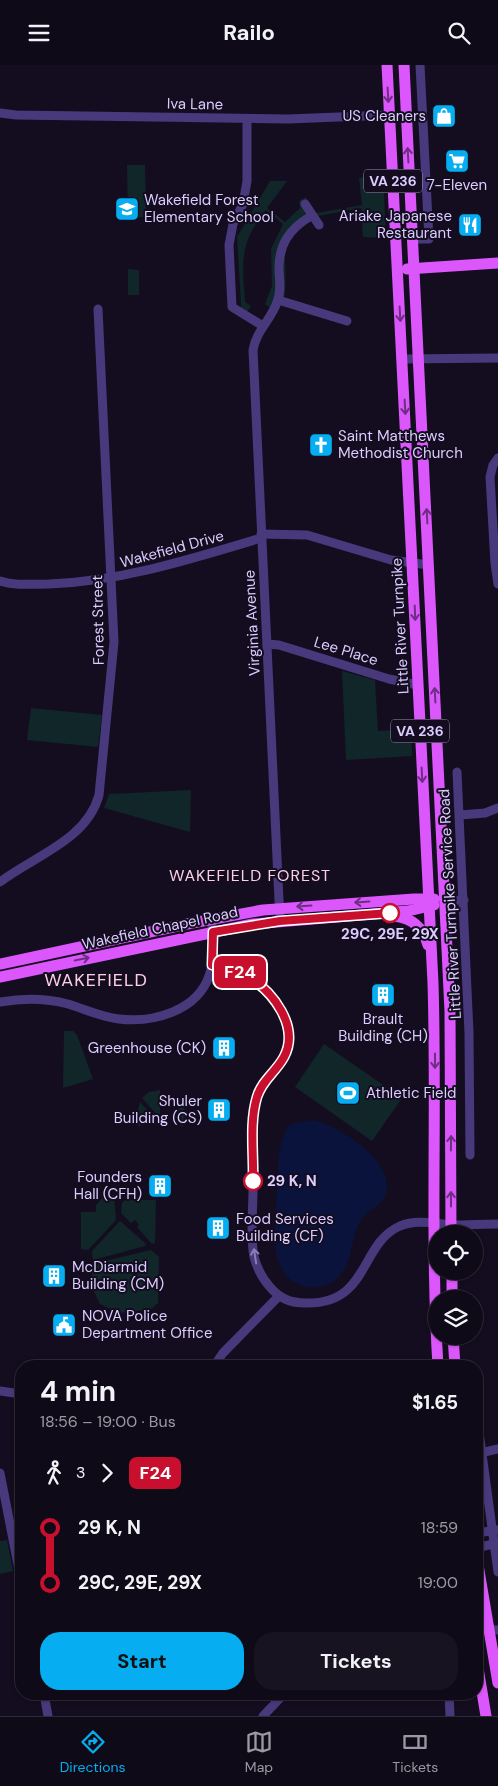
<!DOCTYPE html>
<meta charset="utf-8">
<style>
body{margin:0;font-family:"DM Sans",sans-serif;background:#181321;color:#f1f3f6;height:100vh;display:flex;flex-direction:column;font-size:19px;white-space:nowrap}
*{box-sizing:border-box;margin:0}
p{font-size:16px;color:#9b9aa2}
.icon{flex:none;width:28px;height:28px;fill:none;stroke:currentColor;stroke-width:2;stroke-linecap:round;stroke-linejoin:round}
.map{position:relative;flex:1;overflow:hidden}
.details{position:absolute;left:15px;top:1295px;width:468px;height:340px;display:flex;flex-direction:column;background:#0f0a18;border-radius:20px;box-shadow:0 1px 4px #0004,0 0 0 1px #2f2b37}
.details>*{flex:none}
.badge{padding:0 10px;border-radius:8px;font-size:18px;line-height:32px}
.controls{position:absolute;left:428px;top:1160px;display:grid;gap:10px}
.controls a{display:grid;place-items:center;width:55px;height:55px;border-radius:50%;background:#0f0a18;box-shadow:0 1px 4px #0004,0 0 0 1px #2f2b37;font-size:25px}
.map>.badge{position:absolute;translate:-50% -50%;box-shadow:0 0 0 2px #fff}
.legs{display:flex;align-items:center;gap:8px;height:55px;padding:0 25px;font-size:16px}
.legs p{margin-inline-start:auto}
.head{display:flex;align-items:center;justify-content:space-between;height:85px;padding:0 25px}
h1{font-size:28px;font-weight:700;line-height:38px}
.cta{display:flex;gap:10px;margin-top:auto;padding:10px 25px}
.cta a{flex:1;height:58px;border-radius:20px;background:#06aef1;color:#111;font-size:20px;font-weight:700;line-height:58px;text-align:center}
.cta a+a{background:#181321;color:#f1f3f6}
ul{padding:0 25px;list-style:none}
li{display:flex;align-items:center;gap:18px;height:55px;font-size:19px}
li i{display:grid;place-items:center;width:8px;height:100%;margin:0 6px;background:currentColor}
li i::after{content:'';width:12px;height:12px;margin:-6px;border:4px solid;border-radius:50%;background:#0f0a18}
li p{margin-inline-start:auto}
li:first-child i{background:linear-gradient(#0000 50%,currentColor 0)}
li:last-child i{background:linear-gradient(currentColor 50%,#0000 0)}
header{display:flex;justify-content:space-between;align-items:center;height:65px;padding:0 25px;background:#0f0a18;font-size:22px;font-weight:700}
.tab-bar{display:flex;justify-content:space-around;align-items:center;height:70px;border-top:1px solid #2f2b37;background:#0f0a18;font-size:14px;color:#9b9aa2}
.tab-bar a{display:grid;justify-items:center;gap:2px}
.tab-bar .on{color:#06aef1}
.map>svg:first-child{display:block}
.green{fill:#102629}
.water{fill:#0a133b}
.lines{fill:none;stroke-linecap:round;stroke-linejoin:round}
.minor{stroke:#48397d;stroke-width:9}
.major{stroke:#dc57fb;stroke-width:11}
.oneway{stroke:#6e2e83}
.oneway2{stroke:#8a7cb7}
.line-1-casing{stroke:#fff;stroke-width:11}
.line-1{stroke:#c8102e;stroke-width:8}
.stop-1-dot{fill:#fff;stroke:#c8102e;stroke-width:2.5}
.labels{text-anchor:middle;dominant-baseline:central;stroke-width:4;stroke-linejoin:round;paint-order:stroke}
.shield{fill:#140d20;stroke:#9f93bb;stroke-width:1}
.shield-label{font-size:14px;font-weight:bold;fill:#dbcdfe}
.street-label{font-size:15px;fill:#dbcdfe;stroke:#140d20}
.poi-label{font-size:15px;fill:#dbcdfe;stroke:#140d20;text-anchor:start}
.stop-label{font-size:15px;font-weight:bold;fill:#dbcdfe;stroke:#140d20}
.neighbourhood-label{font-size:16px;letter-spacing:1px;fill:#fecfe4;stroke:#140d20}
.quarter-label{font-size:18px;letter-spacing:1px;fill:#fecfe4;stroke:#140d20}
</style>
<header><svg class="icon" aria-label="menu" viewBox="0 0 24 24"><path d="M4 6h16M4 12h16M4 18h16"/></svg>Railo<svg class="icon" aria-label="search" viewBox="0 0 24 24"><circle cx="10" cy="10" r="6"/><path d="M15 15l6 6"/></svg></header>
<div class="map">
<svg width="498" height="1651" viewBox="0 0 498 1651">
<rect width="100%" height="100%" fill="#140d20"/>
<!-- green -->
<g class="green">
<polygon points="127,100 145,100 146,152 128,152"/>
<path d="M383 111 386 173 363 172 361 143 318 151 313 157 310 156C275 181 288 191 285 227 285 235 280 242 277 249L265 239 272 221 271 184 283 159 266 145C239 178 242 198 245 237L251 241 242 254 237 172 270 116H287L267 143 285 157 300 143 299 136 306 132 316 148 362 140 359 113Z"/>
<polygon points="128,204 139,205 139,230 128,230"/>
<polygon points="342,606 375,615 378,666 411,664 412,691 346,695"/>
<polygon points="31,643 102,650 98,682 27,675"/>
<polygon points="191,725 190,767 104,743 109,729"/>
<polygon points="64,966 73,966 77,970 93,1014 63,1023"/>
<polygon points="324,979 402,1033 372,1076 295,1022"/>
<polygon points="160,1025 160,1049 158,1051 142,1033 149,1027"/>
<polygon points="140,1037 152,1050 139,1062 136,1053"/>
<polygon points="183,1038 186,1050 182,1062 171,1049"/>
<polygon points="114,1130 116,1155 88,1185 81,1184 81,1147 96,1147 96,1140 104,1131"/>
<polygon points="125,1135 156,1135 155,1178 152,1179 137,1162 139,1160 135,1155 131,1158 121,1148 122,1138"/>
<polygon points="120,1156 146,1179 145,1181 93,1195 92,1186"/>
<polygon points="151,1185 159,1192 158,1238 151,1244 119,1248 100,1239 92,1222 92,1199"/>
<polygon points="7,1475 13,1506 0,1509 0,1476"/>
</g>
<!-- water -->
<path class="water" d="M314 1055C339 1061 395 1096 386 1128 383 1141 368 1144 361 1155 350 1173 354 1195 339 1211 331 1220 319 1224 308 1222 271 1216 273 1172 276 1143 278 1122 275 1073 291 1059Z"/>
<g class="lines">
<!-- minor -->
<g class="minor">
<polyline points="0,48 16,50 288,54 389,50"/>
<polyline points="247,54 247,116 243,139 233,159 229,180 232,242 263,261"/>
<polyline points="305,139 319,160"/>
<polyline points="413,174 429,174 420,0"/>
<polyline points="278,235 347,256"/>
<polyline points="402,294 498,293"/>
<polyline points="498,393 493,400 490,412 495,498 498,519"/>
<polyline points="261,469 307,470 391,495 429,500"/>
<path d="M0 516C16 521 32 519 49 519 122 516 191 494 261 473"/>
<polyline points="267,579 279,580 389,614 418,620"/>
<polyline points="457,707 469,968 470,1090"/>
<polyline points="460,750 485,748 498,743"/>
<path d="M0 817C34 791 87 775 99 730L114 577 98 244"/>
<polyline points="446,836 464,835"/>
<path d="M280 856 253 285C256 266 271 255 277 237 281 228 280 217 279 207 278 180 289 164 311 151"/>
<path d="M212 900C224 903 237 905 248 911 273 926 298 960 285 990 277 1006 261 1014 256 1034 249 1062 254 1095 253 1124 253 1146 250 1171 254 1192 257 1203 262 1213 270 1222 280 1234 291 1238 306 1238 370 1239 359 1179 400 1161 417 1154 436 1159 453 1160 468 1160 483 1159 498 1159"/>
<path d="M0 937C23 933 46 933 68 939 85 944 101 952 119 954 153 958 197 946 209 911 216 893 214 872 211 854"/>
<polyline points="214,1301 223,1288 279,1231"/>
<polyline points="0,1326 21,1329"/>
<polyline points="480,1374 498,1507"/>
<polyline points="476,1389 498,1384"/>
<polyline points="0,1408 21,1515"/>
<polyline points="476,1468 498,1465"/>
<polyline points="476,1483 498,1478"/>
<polyline points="476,1564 498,1565"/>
<polyline points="44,1629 48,1651"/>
<polyline points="449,1629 450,1651"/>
<polyline points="263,1651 284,1629"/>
</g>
<!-- major -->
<g class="major">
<path d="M387 0 433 918C437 1046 430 1174 438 1301"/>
<polyline points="404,0 450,946 451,1169"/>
<polyline points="407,204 498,198"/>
<path d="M394 851C412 853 423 862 428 880"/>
<polyline points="0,899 192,858 263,845 414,834 434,834"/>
<polyline points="0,912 253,859 408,846 434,840"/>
<polyline points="452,1206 452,1234"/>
<polyline points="453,1271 455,1301"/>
<polyline points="476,1488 498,1618"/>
<polyline points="476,1591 486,1651"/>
</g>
</g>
<!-- one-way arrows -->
<defs><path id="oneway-shaft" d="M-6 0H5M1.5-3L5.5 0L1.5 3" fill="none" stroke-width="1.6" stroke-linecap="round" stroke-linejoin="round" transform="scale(1.25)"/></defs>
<g class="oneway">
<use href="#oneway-shaft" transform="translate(388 30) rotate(87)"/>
<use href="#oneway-shaft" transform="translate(408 90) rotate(-93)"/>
<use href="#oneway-shaft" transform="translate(400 249) rotate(87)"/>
<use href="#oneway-shaft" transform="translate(405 342) rotate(87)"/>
<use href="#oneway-shaft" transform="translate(427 451) rotate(-93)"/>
<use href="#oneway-shaft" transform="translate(415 548) rotate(88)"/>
<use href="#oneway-shaft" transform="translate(435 630) rotate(-93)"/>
<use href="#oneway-shaft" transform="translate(422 710) rotate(87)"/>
<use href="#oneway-shaft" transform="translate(362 837) rotate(176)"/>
<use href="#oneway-shaft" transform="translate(304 841) rotate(176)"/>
<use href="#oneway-shaft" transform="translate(82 894) rotate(-12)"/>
<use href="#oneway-shaft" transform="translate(435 996) rotate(90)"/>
<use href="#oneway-shaft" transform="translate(451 1078) rotate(-89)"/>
<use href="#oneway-shaft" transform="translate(451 1134) rotate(-90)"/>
</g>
<use class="oneway2" href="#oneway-shaft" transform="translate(255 1191) rotate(-99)"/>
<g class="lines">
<defs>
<path id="line-1" d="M253 1116C254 1090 249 1058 257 1032 262 1015 276 1007 284 992 300 962 273 926 248 912 237 905 224 903 212 900L213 867 280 856 390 848"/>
</defs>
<!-- line-1 casing -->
<use href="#line-1" class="line-1-casing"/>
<!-- line-1 -->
<use href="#line-1" class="line-1"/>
</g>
<!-- icons -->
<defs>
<symbol id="shop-square" viewBox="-11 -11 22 22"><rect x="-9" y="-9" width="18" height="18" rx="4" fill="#06aef1" stroke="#140d20"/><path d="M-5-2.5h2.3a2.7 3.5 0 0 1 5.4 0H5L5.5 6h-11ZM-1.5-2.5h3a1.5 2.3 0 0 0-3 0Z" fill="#fff"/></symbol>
<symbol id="supermarket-square" viewBox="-11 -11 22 22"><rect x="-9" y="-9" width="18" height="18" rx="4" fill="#06aef1" stroke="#140d20"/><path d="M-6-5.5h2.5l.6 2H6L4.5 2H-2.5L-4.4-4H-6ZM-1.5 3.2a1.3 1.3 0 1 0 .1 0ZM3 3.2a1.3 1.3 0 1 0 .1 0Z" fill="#fff"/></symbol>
<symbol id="school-square" viewBox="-11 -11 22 22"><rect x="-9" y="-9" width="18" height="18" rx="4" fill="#06aef1" stroke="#140d20"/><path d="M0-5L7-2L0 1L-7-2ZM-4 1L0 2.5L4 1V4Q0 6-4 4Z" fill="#fff"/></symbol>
<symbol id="restaurant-square" viewBox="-11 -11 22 22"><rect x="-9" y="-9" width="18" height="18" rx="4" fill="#06aef1" stroke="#140d20"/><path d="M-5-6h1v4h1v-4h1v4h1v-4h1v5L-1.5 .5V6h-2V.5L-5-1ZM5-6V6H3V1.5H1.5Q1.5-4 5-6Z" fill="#fff"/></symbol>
<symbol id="church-square" viewBox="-11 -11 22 22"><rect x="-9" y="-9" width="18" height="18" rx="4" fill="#06aef1" stroke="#140d20"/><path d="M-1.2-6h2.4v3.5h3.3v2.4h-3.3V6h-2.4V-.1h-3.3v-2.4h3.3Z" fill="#fff"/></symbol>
<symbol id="building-square" viewBox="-11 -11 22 22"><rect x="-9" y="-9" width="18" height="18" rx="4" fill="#06aef1" stroke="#140d20"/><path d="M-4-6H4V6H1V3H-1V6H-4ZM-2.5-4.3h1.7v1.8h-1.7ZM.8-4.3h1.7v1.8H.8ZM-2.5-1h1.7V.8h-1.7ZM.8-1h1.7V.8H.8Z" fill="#fff"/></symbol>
<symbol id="stadium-square" viewBox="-11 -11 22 22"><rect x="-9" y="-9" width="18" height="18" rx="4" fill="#06aef1" stroke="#140d20"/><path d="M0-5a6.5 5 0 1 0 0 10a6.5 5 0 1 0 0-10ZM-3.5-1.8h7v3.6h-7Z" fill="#fff"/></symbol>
<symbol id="civic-square" viewBox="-11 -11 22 22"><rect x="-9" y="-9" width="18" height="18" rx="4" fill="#06aef1" stroke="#140d20"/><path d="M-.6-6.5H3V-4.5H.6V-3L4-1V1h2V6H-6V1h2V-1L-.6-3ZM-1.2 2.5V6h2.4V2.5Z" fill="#fff"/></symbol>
</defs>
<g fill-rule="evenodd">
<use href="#shop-square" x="430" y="37" width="28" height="28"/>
<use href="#supermarket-square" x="443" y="82" width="28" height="28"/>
<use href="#school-square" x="113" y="130" width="28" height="28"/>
<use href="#restaurant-square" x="456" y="146" width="28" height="28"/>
<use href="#church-square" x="307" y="366" width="28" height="28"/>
<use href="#building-square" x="369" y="916" width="28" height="28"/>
<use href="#building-square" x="210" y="969" width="28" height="28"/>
<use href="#stadium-square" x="334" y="1014" width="28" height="28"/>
<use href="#building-square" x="205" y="1031" width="28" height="28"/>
<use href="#building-square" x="146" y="1107" width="28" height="28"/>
<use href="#building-square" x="204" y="1149" width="28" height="28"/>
<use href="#building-square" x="40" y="1197" width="28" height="28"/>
<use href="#civic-square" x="50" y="1246" width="28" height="28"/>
</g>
<!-- markers -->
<g class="stop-1-dot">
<circle cx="390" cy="848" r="9"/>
<circle cx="253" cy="1116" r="9"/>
</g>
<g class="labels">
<!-- shield labels -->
<g class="shield">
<rect x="364" y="104.5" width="58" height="23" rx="4"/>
<rect x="391" y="654.5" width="58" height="23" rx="4"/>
</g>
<g class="shield-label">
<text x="393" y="116">VA 236</text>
<text x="420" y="666">VA 236</text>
</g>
<!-- street labels -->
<g class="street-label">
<text transform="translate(195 39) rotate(1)">Iva Lane</text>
<text transform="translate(172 484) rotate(-15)">Wakefield Drive</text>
<text transform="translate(98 555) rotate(-91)">Forest Street</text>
<text transform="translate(252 558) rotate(-93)">Virginia Avenue</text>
<text transform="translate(400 561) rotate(-93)">Little River Turnpike</text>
<text transform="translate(346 586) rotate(17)">Lee Place</text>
<text transform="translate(450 839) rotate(-93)">Little River Turnpike Service Road</text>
<text transform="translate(160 863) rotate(-12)">Wakefield Chapel Road</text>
</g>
<!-- poi labels -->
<g class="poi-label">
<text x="426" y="51" text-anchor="end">US Cleaners</text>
<text x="457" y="120" text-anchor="middle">7-Eleven</text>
<text x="144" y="135">Wakefield Forest<tspan x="144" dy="17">Elementary School</tspan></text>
<text x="452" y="151" text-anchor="end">Ariake Japanese<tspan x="452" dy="17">Restaurant</tspan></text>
<text x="338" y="371">Saint Matthews<tspan x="338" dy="17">Methodist Church</tspan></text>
<text x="383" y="954" text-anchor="middle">Brault<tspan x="383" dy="17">Building (CH)</tspan></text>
<text x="206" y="983" text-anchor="end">Greenhouse (CK)</text>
<text x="366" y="1028">Athletic Field</text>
<text x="202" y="1036" text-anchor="end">Shuler<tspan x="202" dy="17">Building (CS)</tspan></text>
<text x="142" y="1112" text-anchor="end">Founders<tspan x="142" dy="17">Hall (CFH)</tspan></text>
<text x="236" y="1154">Food Services<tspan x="236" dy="17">Building (CF)</tspan></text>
<text x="72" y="1202">McDiarmid<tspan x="72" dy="17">Building (CM)</tspan></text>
<text x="82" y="1251">NOVA Police<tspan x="82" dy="17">Department Office</tspan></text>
</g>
<!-- stop labels -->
<g class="stop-label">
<text x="390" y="869">29C, 29E, 29X</text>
<text x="267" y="1116" text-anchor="start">29 K, N</text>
</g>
<!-- neighbourhood labels -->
<g class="neighbourhood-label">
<text x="250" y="810">WAKEFIELD FOREST</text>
</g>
<!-- quarter labels -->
<g class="quarter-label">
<text x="96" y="915">WAKEFIELD</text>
</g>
</g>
</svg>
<div class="controls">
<a><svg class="icon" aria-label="locate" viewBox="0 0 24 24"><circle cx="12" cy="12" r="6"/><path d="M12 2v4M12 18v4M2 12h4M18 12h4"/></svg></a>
<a><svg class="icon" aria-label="layers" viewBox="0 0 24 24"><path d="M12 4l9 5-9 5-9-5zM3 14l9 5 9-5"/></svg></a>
</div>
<b class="badge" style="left:240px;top:907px;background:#c8102e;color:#fff">F24</b>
<section class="details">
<div class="head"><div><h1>4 min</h1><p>18:56 – 19:00 · Bus</p></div><b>$1.65</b></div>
<div class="legs"><svg class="icon" aria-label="walk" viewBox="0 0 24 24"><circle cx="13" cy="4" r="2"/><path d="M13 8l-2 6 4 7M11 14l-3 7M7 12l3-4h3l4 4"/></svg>3<svg class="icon" aria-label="forward" viewBox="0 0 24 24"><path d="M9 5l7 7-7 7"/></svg><b class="badge" style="background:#c8102e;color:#fff">F24</b></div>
<ul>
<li><i style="color:#c8102e"></i><b>29 K, N</b><p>18:59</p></li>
<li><i style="color:#c8102e"></i><b>29C, 29E, 29X</b><p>19:00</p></li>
</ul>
<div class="cta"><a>Start</a><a>Tickets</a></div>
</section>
</div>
<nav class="tab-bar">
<a class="on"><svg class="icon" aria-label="directions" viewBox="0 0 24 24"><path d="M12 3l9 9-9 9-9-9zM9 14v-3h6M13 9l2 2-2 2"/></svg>Directions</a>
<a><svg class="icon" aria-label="map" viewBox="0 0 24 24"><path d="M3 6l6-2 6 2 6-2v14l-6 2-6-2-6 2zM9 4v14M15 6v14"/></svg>Map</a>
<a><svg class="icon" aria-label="tickets" viewBox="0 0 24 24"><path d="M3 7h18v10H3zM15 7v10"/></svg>Tickets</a>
</nav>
